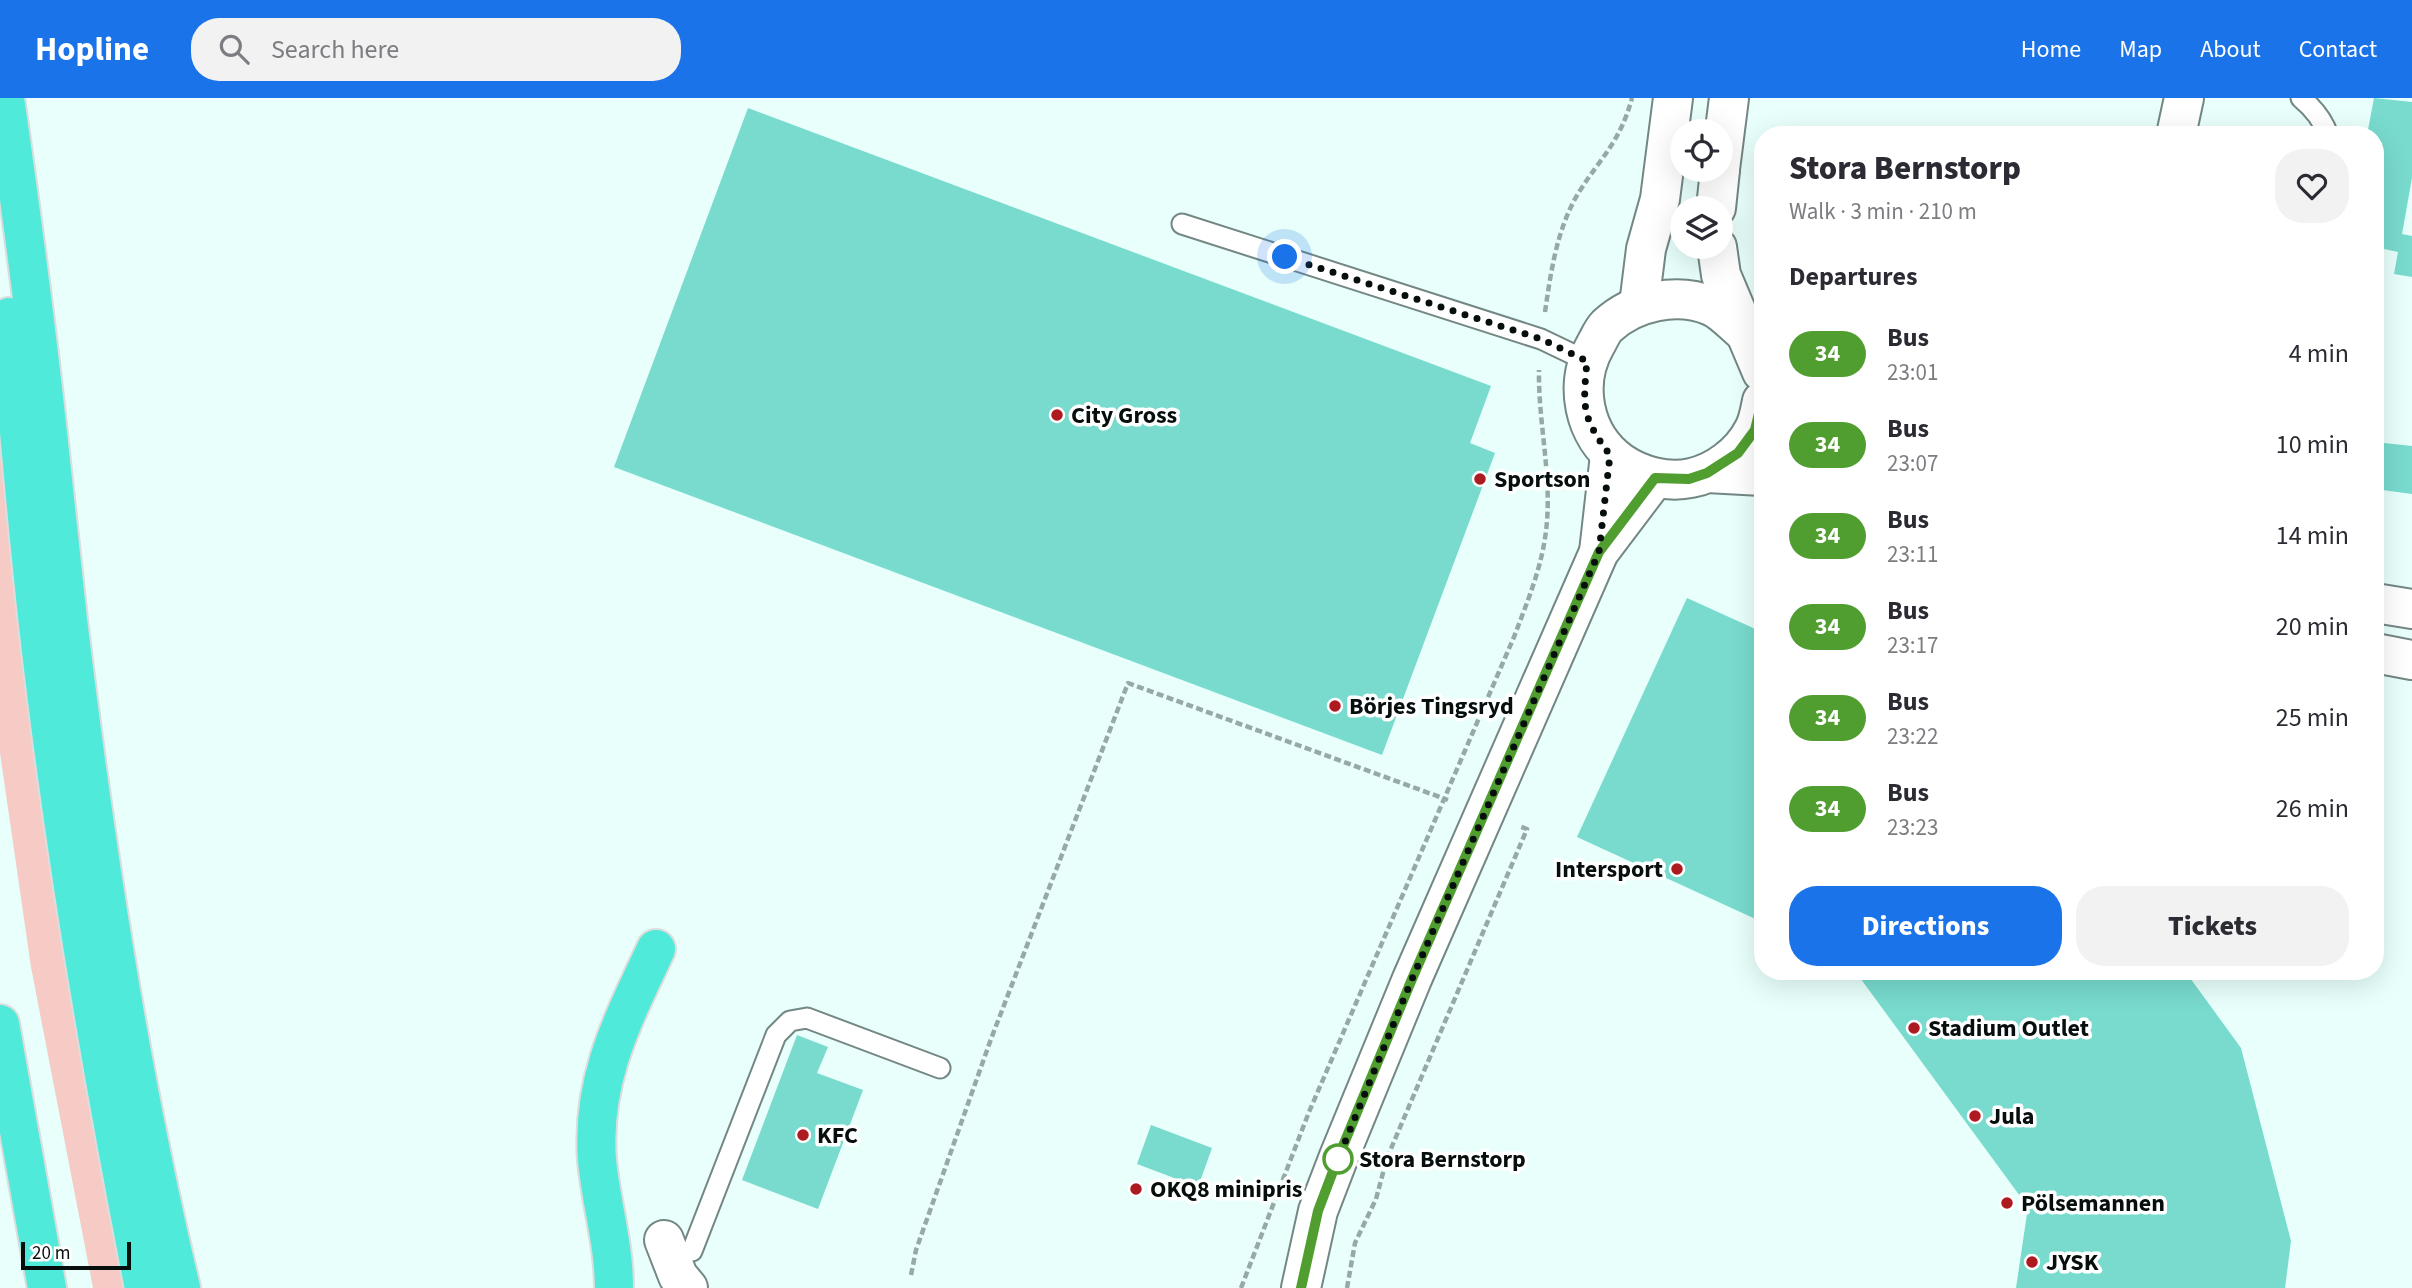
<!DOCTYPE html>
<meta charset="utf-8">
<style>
body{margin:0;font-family:"Source Sans 3",sans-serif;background:#f2f2f3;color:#2b2b33;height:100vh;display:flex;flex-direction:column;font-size:26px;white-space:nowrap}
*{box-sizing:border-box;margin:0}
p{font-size:23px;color:#7c7c81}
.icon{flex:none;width:38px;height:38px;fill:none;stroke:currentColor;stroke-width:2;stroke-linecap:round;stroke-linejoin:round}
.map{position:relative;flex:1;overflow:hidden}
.sheet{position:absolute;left:1754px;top:28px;width:630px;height:854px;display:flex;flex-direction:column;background:#fff;border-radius:28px;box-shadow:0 7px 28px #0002}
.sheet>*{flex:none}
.badge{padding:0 14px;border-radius:23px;font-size:24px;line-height:46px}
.buttons{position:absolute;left:1670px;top:21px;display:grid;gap:14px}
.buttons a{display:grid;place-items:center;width:63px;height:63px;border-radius:50%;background:#fff;box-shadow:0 7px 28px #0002;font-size:35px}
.scale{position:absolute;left:21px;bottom:18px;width:110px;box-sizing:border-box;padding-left:7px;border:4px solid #070f0e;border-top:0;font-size:19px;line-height:24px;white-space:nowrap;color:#070f0e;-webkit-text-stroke:5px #fff;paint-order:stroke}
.you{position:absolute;width:35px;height:35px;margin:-18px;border:5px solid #fff;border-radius:50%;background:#1a73e8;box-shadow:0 0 0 10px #1a73e833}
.map>.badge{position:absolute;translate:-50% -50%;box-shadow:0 0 0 4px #fff}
h2{padding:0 35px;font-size:26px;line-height:63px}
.round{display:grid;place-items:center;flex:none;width:74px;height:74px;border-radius:28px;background:#f2f2f3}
.overview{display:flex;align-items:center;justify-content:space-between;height:119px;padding:0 35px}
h1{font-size:33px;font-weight:800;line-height:52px}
.cta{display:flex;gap:14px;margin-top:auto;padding:14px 35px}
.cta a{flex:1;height:80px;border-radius:28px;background:#1a73e8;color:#fff;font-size:28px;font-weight:800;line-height:80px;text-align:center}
.cta a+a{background:#f2f2f3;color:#2b2b33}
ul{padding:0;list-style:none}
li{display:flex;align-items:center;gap:21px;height:91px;padding:0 35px}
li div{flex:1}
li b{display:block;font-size:26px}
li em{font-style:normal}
li .badge{min-width:77px;font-weight:700;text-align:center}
header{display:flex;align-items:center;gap:42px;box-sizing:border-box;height:98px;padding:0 35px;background:#1a73e8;color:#fff}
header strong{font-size:33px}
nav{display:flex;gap:38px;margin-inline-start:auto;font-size:24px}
.search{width:490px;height:63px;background:#f2f2f3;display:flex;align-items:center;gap:18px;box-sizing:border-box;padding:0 24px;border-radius:28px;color:#7c7c81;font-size:26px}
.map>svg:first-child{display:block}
.green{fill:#f6cbc6}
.building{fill:#78dbce}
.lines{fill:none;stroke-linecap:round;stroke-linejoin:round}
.service-casing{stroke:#738784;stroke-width:23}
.minor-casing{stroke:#738784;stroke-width:42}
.tertiary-casing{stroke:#738784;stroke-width:42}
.motorway-casing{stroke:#dcdddd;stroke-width:42}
.path{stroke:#97a9a6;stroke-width:4.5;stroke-dasharray:7 3.5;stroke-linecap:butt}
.service{stroke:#fff;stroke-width:19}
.minor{stroke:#fff;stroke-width:38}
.tertiary{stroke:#fff;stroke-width:38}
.motorway{stroke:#4fead9;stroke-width:38}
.line-casing{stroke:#fff;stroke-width:16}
.line{stroke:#509e2f;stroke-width:10}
.walk{stroke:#070f0e;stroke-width:7;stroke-dasharray:0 12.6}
.poi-dot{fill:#ad1a20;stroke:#fff;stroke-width:2.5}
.stop-dot{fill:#fff;stroke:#509e2f;stroke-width:3.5}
.labels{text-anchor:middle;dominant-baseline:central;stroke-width:7;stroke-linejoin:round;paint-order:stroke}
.poi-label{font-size:24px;font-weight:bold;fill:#070f0e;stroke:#fff;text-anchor:start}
.stop-label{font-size:24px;font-weight:bold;fill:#070f0e;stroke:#fff;text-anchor:start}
</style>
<header>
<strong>Hopline</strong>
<div class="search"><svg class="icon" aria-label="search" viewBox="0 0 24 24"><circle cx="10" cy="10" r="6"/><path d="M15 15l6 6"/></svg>Search here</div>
<nav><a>Home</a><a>Map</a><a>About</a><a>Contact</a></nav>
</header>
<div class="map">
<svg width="2412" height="1190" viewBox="0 0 2412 1190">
<rect width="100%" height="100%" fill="#e8fffb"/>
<!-- green -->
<polygon class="green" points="0,271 131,1190 93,1190 31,869 0,655"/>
<!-- building -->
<g class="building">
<polygon points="2374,0 2412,4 2412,80 2402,136 2412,138 2412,179 2394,176 2398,154 2375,149 2375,37 2367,37"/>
<polygon points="748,10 1491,288 1470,345 1495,355 1382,657 614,369"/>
<polygon points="2375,344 2412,348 2412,396 2375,391"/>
<polygon points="1687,500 1762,534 1762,824 1577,739"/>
<polygon points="1855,873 2185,873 2241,950 2291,1143 2285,1190 2016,1190 2028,1109"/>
<polygon points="797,937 828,949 817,975 863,992 818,1111 742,1082"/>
<polygon points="1151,1027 1212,1050 1198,1089 1137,1066"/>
</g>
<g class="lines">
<defs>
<g id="service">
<path d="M2301 0C2313 10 2323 22 2328 37"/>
<polyline points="1182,126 1541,241 1587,263"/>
<polyline points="692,1153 776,937 790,923 807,920 940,970"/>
</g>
<polyline id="minor" points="2176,37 2184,0"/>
<g id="tertiary">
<polyline points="1720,71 1729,0"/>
<polyline points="1716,110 1720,72"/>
<polyline points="1717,149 1721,177 1762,274"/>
<polyline points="1639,207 1646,151 1660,101 1673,0"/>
<path d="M1744 234C1734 226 1723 213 1711 208 1677 194 1634 203 1607 228 1602 233 1599 241 1596 246 1573 286 1583 337 1620 364 1640 378 1667 385 1691 380 1716 375 1741 356 1753 333 1758 325 1760 313 1762 303"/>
<polyline points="1707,375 1762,378"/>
<polyline points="1599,454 1610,357"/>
<polyline points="2375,505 2412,511"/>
<polyline points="2375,555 2412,562"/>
<polyline points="664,1142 678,1178 688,1190"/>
<polyline points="1301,1190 1318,1113 1338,1061 1412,881 1599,454 1655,380"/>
</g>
<g id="motorway">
<path d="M5 0C21 112 36 224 48 336 55 398 61 460 68 522 95 746 129 971 181 1190"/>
<path d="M9 219C18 324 27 430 39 535 64 755 101 973 144 1190"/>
<polyline points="0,926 47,1190"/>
<path d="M614 1190C614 1146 601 1105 597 1062 591 981 623 922 656 851"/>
</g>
</defs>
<!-- service casing -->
<use href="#service" class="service-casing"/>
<!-- minor casing -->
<use href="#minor" class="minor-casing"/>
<!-- tertiary casing -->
<use href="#tertiary" class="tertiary-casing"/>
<!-- motorway casing -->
<use href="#motorway" class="motorway-casing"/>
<!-- path -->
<g class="path">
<path d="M1545 214C1551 173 1557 130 1579 94 1602 58 1620 44 1632 0"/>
<polyline points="911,1177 916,1152 991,941 1128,585 1448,702"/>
<path d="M1241 1190 1309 1014 1514 539C1526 507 1540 474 1545 440 1554 384 1538 328 1539 272"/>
<polyline points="1347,1190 1355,1145 1376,1101 1387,1060 1527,731 1519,728"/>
</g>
<!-- service -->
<use href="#service" class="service"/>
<!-- minor -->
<use href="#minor" class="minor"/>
<!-- tertiary -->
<use href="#tertiary" class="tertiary"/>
<!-- motorway -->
<use href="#motorway" class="motorway"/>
</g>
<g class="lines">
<defs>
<polyline id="line" points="1301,1190 1318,1113 1338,1060 1412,881 1547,572 1599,454 1655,380 1689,381 1707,375 1738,355 1755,332 1762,303"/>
</defs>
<!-- line casing -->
<use href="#line" class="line-casing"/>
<!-- line -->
<use href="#line" class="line"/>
<!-- walk -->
<path class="walk" d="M1285 159 1541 241 1587 263C1583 309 1581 318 1610 357L1599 454 1412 881 1338 1061"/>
</g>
<!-- markers -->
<g class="poi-dot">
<circle cx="1057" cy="317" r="7"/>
<circle cx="1480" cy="381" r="7"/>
<circle cx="1335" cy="608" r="7"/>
<circle cx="1677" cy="771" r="7"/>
<circle cx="1914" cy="930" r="7"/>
<circle cx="1975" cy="1018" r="7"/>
<circle cx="803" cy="1037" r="7"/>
<circle cx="1136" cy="1091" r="7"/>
<circle cx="2007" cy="1105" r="7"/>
<circle cx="2032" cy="1164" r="7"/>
</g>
<circle class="stop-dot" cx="1338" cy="1061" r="14"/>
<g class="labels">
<!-- poi labels -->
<g class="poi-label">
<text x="1071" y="317">City Gross</text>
<text x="1494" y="381">Sportson</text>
<text x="1349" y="608">Börjes Tingsryd</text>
<text x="1663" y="771" text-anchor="end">Intersport</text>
<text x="1928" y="930">Stadium Outlet</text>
<text x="1989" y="1018">Jula</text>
<text x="817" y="1037">KFC</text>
<text x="1150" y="1091">OKQ8 minipris</text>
<text x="2021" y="1105">Pölsemannen</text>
<text x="2046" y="1164">JYSK</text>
</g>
<!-- stop labels -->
<g class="stop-label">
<text x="1359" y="1061">Stora Bernstorp</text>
</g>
</g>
</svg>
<div class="buttons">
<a><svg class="icon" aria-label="locate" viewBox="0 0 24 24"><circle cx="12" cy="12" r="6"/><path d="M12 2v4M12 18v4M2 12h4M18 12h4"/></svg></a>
<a><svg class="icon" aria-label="layers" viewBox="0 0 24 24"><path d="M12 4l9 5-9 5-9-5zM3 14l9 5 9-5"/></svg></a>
</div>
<div class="scale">20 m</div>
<div class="you" style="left:1285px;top:159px"></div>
<section class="sheet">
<div class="overview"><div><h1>Stora Bernstorp</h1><p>Walk · 3 min · 210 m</p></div><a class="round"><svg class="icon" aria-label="heart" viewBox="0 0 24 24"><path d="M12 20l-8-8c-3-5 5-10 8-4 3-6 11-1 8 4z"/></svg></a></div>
<h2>Departures</h2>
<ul>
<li><span class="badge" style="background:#509e2f;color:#fff">34</span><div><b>Bus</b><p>23:01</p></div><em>4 min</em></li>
<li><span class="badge" style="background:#509e2f;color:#fff">34</span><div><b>Bus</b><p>23:07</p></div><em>10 min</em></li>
<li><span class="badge" style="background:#509e2f;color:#fff">34</span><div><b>Bus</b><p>23:11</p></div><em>14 min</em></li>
<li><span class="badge" style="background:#509e2f;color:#fff">34</span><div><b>Bus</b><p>23:17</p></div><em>20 min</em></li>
<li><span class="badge" style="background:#509e2f;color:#fff">34</span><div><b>Bus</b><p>23:22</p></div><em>25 min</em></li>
<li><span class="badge" style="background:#509e2f;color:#fff">34</span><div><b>Bus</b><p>23:23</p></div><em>26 min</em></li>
</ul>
<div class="cta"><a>Directions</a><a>Tickets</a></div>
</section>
</div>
